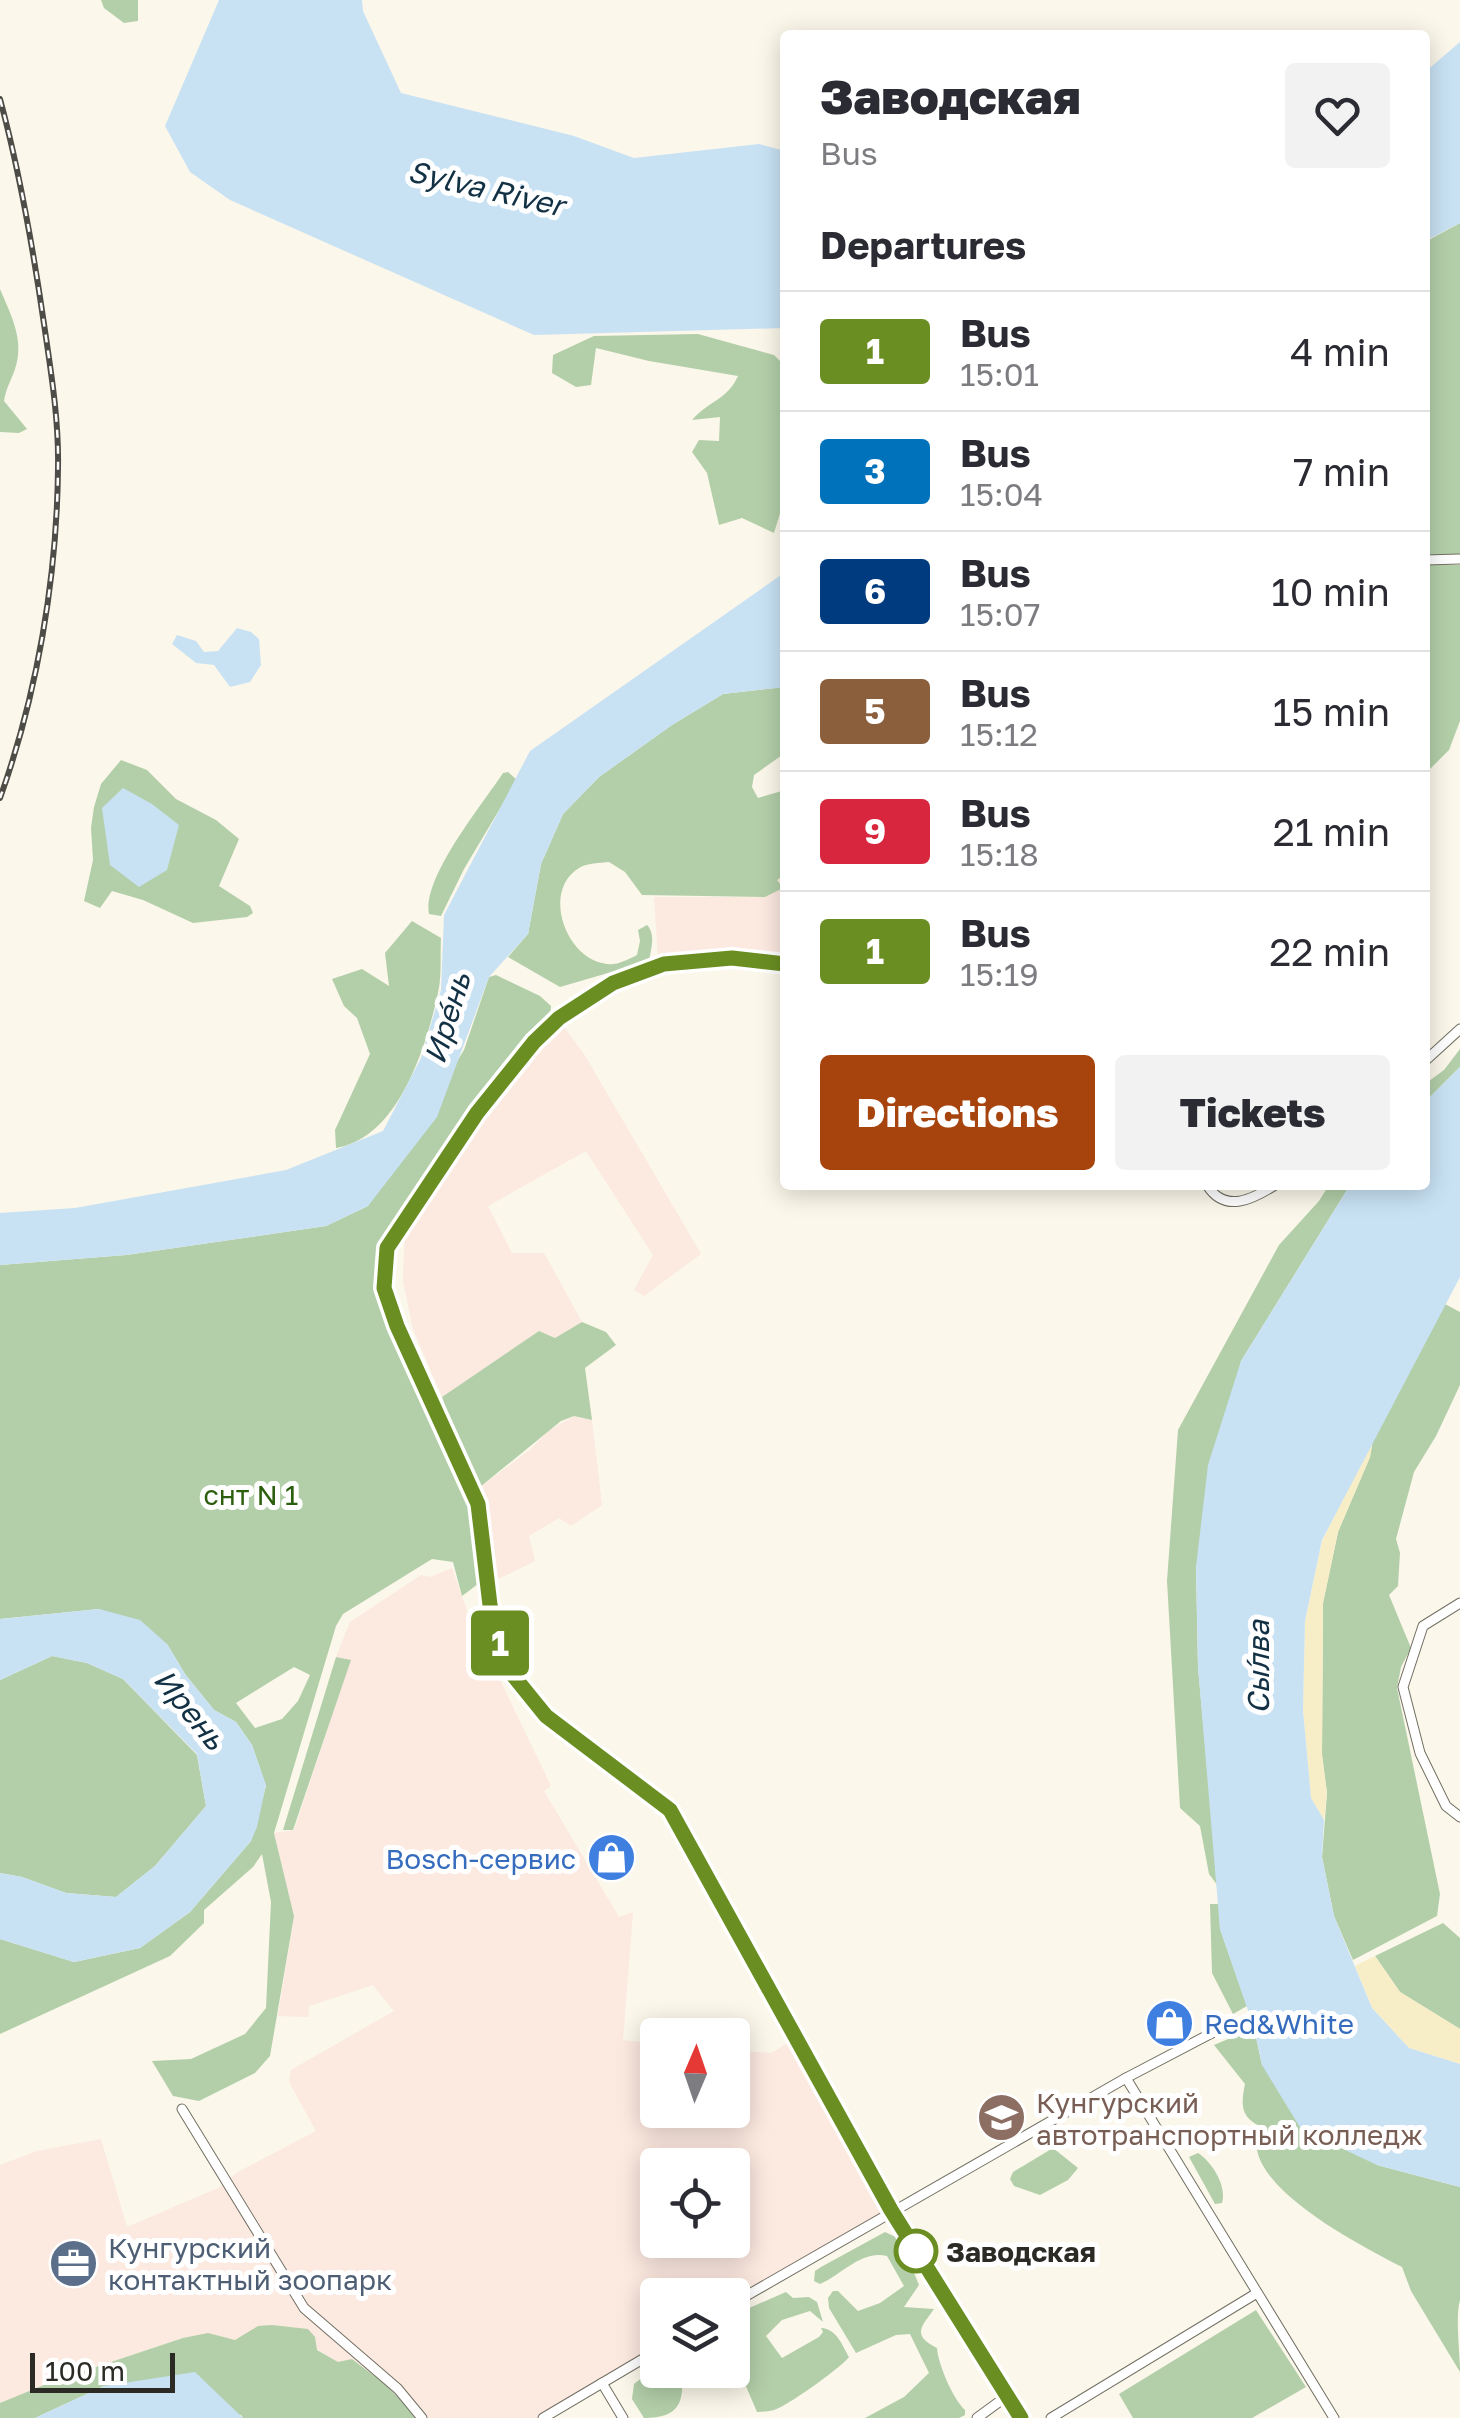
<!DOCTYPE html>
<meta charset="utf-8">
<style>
body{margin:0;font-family:"Golos Text",sans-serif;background:#f2f2f3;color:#2b2b33;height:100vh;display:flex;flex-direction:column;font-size:38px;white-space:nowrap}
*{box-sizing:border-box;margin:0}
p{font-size:32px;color:#7c7c81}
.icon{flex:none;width:55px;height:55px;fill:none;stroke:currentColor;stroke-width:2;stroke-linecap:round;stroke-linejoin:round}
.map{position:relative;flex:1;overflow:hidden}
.panel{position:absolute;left:780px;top:30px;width:650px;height:1160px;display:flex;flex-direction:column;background:#fff;border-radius:10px;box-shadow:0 5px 25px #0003}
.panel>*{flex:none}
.badge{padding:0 20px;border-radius:8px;font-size:35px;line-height:65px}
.needle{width:65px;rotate:2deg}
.tools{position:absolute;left:640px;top:2018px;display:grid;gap:20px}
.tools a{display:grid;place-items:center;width:110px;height:110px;border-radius:10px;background:#fff;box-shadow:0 5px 25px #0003;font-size:50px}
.scale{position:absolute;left:30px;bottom:25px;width:145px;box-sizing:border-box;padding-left:10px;border:5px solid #2c2a25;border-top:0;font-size:28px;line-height:35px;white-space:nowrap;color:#2c2a25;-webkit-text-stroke:8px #fff;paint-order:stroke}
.map>.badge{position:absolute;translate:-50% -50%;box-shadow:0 0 0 5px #fff}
h2{padding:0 40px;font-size:38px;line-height:90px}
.round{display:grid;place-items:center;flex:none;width:105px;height:105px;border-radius:10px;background:#f2f2f3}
.head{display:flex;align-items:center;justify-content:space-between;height:170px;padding:0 40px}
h1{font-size:48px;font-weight:800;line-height:75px}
.button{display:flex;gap:20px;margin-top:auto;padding:20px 40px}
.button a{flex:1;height:115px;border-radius:10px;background:#a7440e;color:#fff;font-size:40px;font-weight:800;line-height:115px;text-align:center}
.button a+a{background:#f2f2f3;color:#2b2b33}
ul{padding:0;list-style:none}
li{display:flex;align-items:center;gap:30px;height:120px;padding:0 40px;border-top:2px solid #e1e1e2}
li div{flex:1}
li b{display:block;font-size:38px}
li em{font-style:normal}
li .badge{min-width:110px;font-weight:700;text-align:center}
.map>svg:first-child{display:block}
.industrial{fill:#fce9e0;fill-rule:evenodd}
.green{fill:#b3cfa9;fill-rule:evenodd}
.sand{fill:#f7eec8}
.water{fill:#c8e2f4}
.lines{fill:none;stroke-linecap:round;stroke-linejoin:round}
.street-casing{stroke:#726f63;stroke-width:11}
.secondary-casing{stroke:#726f63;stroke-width:14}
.street{stroke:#fff;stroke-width:9}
.secondary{stroke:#fff;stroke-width:11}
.rail-casing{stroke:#4e4c46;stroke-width:6}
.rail{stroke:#fff;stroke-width:2.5;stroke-dasharray:8;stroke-linecap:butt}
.line-casing{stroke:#fff;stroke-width:22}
.line{stroke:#6b8e23;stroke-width:15}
.stop-dot{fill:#fff;stroke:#6b8e23;stroke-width:5}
.labels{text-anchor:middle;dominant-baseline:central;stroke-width:10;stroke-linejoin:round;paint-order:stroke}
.park-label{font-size:28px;fill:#2c5f0d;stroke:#fff}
.shop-label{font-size:28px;fill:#366cbe;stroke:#fff;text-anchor:end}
.education-label{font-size:28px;fill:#785e54;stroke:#fff;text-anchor:start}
.service-label{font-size:28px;fill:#4e5e75;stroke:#fff;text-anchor:start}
.stop-label{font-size:28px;font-weight:bold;fill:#2c2a25;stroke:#fff;text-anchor:start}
.water-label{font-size:30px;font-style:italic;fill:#133144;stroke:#fff}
</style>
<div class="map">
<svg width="1460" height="2418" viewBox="0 0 1460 2418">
<rect width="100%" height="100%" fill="#fbf7ea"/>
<!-- industrial -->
<g class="industrial">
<polygon points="785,874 785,958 746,952 658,958 654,897 765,897 783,887 777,879"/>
<polygon points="564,1027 584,1054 701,1254 644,1296 634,1290 653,1255 586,1151 488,1206 512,1253 544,1253 582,1322 555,1338 539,1331 442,1397 413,1329 403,1281 405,1230 512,1080"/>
<polygon points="574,1416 592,1420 602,1505 571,1526 559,1518 529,1536 535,1561 496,1580 491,1526 480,1487 531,1449 548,1431"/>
<path d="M452 1568 467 1611 551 1786 544 1791 619 1917 633 1912 623 2040 657 2044 658 2110H732L733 2050 771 2053 788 2043 883 2213 733 2302 732 2295H658L657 2347 537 2418H418L385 2384 353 2359 338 2362 317 2349 315 2337 235 2340 183 2338 51 2382 0 2403V2165L37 2151 101 2139 127 2227 218 2188 238 2172 316 2131 289 2082 291 2070 394 2011 373 1985 309 2006 308 2017 278 2016 294 1916 274 1833 294 1830 350 1661 336 1657 350 1622 421 1575 430 1577ZM658 2165H732V2240H658Z"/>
</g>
<!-- green -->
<g class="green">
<polygon points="101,0 138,0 138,21 124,23 104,8"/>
<polygon points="1460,223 1460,556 1425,557 1425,242"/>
<path d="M0 289C11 315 25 341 15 369 11 381 6 388 4 401L27 429 19 433 0 432Z"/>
<path d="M698 334 774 355 785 366V497L774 533 742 518 719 525 707 473 692 452 699 440 719 441 720 417 692 420C710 400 727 400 738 376L649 361 596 348 591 385 576 387 552 373 553 355 594 336Z"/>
<polygon points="1425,565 1460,565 1460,721 1449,750 1425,774"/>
<path d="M785 687V753L754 775 752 787 758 798 785 790V874L777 880 783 888 765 897 642 895 625 872 609 862C600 863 587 863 579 868 541 891 566 960 607 964 616 966 629 959 637 955L640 941 638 930 647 925C656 934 651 949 649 961L560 987 508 957 528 934 541 864 563 814 599 777 672 725 723 694Z"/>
<polygon points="121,760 147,770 176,799 216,820 239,839 219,886 250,906 253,913 247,917 193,923 143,900 112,891 100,908 84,901 93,860 91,828 94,807 101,784"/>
<path d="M508 772 517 780 464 869 441 916 429 914C422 878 482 805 503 773Z"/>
<path d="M412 921 441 938C440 956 442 975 438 993 426 1048 398 1138 336 1148L335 1130 370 1054 357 1018 344 1006 332 979 362 969 389 986 385 953Z"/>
<path d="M496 975 540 996 551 1006 550 1019 521 1046 464 1119 411 1200 380 1252 379 1285 464 1486 474 1518 478 1584 462 1596 453 1562 432 1559 343 1614 336 1626 274 1833 294 1916 270 2056 255 2073 199 2101 173 2096 152 2061 191 2059 245 2034 266 2008 271 1902 262 1854 253 1867 204 1910V1923L170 1956 0 2034V1939L74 1962 140 1948 190 1912 251 1841 266 1786 252 1745 236 1722 214 1710 185 1674 167 1644 99 1609 0 1619V1265L126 1255 326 1226 368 1206 464 1050 489 977ZM294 1667 310 1675 298 1701 282 1719 255 1728 236 1703Z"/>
<polygon points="1460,1049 1460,1067 1425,1102 1425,1084 1444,1070"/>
<polygon points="1329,1185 1350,1185 1241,1361 1196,1567 1198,1667 1218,1886 1209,1874 1200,1826 1180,1808 1167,1581 1178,1430 1279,1245 1319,1201"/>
<polygon points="1443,1303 1460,1312 1460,1385 1436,1436 1414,1472 1396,1539 1400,1553 1398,1586 1389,1595 1411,1648 1401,1667 1397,1688 1440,1894 1437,1916 1353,1960 1334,1916 1322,1857 1327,1793 1322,1755 1323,1603 1338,1532 1370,1457 1373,1439"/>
<polygon points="582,1322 606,1332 616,1345 585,1368 592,1420 574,1416 561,1421 480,1487 457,1441 442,1397 539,1331 555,1338"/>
<polygon points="52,1656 87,1663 123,1679 197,1755 206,1806 155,1866 116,1897 66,1893 22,1877 0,1873 0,1680"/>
<polygon points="336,1657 351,1660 293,1830 283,1830"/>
<polygon points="1210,1904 1219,1904 1220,1929 1247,2006 1233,2014 1212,1973"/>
<polygon points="1443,1923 1460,1938 1460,2029 1400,1992 1375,1956"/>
<path d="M1254 2028 1262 2065 1377 2165 1460 2187V2300C1455 2316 1460 2353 1460 2372L1411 2291 1402 2267C1363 2247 1266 2197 1257 2150 1256 2143 1259 2133 1260 2126 1240 2117 1241 2104 1245 2084L1214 2045Z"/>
<polygon points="1053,2148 1078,2168 1068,2180 1040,2195 1014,2186 1010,2179 1013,2172"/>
<path d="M1198 2153C1212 2162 1227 2186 1222 2203L1215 2204 1189 2157Z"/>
<path d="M885 2232 900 2239 919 2285 904 2307 934 2309C923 2325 910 2335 937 2348 938 2364 953 2399 965 2410V2415L959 2418H865L904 2397 929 2373 910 2334 896 2335 856 2353 829 2308 828 2298 833 2291H838L858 2311 880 2303 904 2286 887 2256C861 2250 843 2274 820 2284L814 2281 815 2271 821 2267Z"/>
<path d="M786 2292 793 2298 809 2297 817 2302 823 2322 810 2311 782 2320 766 2336 782 2358 819 2337 823 2332 821 2328C837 2329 842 2345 849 2357 842 2367 786 2407 774 2410 771 2411 761 2412 757 2412L733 2356V2315Z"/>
<polygon points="1256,2310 1306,2387 1252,2418 1133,2418 1119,2394"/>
<polygon points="272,2325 308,2329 315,2337 317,2350 338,2362 352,2359 385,2384 418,2418 243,2418 241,2415 104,2386 35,2418 0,2418 0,2403 51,2382 183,2338 208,2333 235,2340 258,2326"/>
<path d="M657 2366 658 2370H681C685 2402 680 2418 644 2418L632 2399 634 2384Z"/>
</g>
<!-- sand -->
<g class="sand">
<polygon points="1373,1439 1370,1457 1338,1532 1323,1603 1322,1755 1327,1793 1324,1820 1311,1798 1303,1710 1305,1621 1322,1541"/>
<polygon points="1375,1956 1400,1992 1460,2029 1460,2064 1409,2048 1372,2008 1355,1966"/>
</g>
<!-- water -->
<g class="water">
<polygon points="219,0 362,0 363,11 401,93 574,136 634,158 759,144 785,151 785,328 534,335 230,200 190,172 165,126"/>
<polygon points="1460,42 1460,223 1425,241 1425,72"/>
<polygon points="785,568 785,687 723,694 672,725 599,777 563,814 541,864 528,934 489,977 437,1117 368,1206 326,1226 126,1255 0,1265 0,1213 75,1208 286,1170 383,1131 421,1058 441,990 444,915 530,751 781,575"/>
<polygon points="237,628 251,632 259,639 261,665 250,682 230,687 214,665 196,663 172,644 177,635 196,641 204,652 218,651"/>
<polygon points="123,788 152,804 179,825 167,870 139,887 110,865 102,808"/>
<polygon points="1460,1067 1460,1277 1322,1540 1305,1621 1303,1710 1311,1798 1324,1820 1322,1857 1334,1916 1372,2008 1409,2048 1460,2064 1460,2187 1377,2165 1301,2129 1262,2065 1254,2028 1220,1929 1198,1667 1196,1567 1208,1465 1241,1361 1350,1185 1425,1185 1425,1102"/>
<polygon points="99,1609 140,1620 167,1644 185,1674 214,1710 236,1722 252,1745 266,1785 257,1827 251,1841 190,1912 140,1948 74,1962 0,1939 0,1873 22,1877 66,1893 116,1897 155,1866 206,1806 197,1754 123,1679 87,1663 52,1656 0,1680 0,1619"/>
<polygon points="195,2372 243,2418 35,2418 104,2386"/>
</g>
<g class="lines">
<defs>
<g id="street">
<polyline points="1425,560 1460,559"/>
<polyline points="1425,1061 1460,1029"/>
<path d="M1207 1185C1225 1214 1253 1199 1275 1185"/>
<polyline points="1460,1603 1423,1626 1403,1687 1420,1753 1446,1806 1460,1817"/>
<polyline points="1126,2078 1334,2418"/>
<polyline points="182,2109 304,2308 398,2389 422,2418"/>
<polyline points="732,2304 1126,2078 1231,2023"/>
<polyline points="602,2383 623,2418"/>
<polyline points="543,2418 658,2350"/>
<polyline points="977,2418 1007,2396"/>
<polyline points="1051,2418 1257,2293"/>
</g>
<polyline id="secondary" points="785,964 732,958 664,964 613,983 559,1018 534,1042 477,1113 387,1248 383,1288 397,1326 478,1504 490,1605 507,1668 546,1716 669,1810 891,2211 1021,2418"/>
</defs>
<!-- street casing -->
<use href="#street" class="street-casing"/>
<!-- secondary casing -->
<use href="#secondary" class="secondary-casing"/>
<!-- street -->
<use href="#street" class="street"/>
<!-- secondary -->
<use href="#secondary" class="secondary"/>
<defs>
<path id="rail" d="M0 99C20 173 33 248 44 324 51 372 59 420 58 468 57 578 37 695 0 798"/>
</defs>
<!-- rail casing -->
<use href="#rail" class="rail-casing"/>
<!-- rail -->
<use href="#rail" class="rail"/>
</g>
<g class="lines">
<defs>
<polyline id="line" points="785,964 732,958 664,964 613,983 559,1018 534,1042 477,1113 387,1248 384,1288 397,1326 478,1504 490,1605 507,1668 546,1716 670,1810 891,2210 1021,2418"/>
</defs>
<!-- line casing -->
<use href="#line" class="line-casing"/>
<!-- line -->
<use href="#line" class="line"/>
</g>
<!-- icons -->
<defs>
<symbol id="shop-disc" viewBox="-11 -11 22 22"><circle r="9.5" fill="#3f7fe0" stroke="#fff"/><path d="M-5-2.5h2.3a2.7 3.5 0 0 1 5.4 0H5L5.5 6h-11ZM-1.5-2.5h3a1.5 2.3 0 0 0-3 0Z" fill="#fff"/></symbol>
<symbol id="university-disc" viewBox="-11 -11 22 22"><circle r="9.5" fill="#8d6e63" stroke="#fff"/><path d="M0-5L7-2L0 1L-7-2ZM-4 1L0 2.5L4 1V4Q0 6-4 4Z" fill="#fff"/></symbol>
<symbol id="office-disc" viewBox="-11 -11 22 22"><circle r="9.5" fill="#5c6f8a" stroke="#fff"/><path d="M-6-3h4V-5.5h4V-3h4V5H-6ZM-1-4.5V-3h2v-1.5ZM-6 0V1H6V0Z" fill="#fff"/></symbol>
</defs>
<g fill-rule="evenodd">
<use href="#shop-disc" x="584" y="1830" width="55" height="55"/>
<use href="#shop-disc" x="1142" y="1996" width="55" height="55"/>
<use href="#university-disc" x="974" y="2090" width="55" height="55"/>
<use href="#office-disc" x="46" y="2236" width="55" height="55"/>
</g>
<!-- markers -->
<circle class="stop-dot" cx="916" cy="2251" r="20"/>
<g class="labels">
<!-- park labels -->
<g class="park-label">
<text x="251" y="1494">снт N 1</text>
</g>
<!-- shop labels -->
<g class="shop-label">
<text x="576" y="1858">Bosch-сервис</text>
<text x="1204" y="2023" text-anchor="start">Red&amp;White</text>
</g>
<!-- education labels -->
<g class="education-label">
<text x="1036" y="2102">Кунгурский<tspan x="1036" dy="32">автотранспортный колледж</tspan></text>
</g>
<!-- service labels -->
<g class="service-label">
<text x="108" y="2247">Кунгурский<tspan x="108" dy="32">контактный зоопарк</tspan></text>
</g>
<!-- stop labels -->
<g class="stop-label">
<text x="946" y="2251">Заводская</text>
</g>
<!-- water labels -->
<g class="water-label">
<text transform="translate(486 188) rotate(13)">Sylva River</text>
<text transform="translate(447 1018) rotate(-73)">Ире́нь</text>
<text transform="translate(1258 1667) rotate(-90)">Сы́лва</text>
<text transform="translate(190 1709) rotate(51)">Ирень</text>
</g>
</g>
</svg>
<div class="tools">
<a><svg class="needle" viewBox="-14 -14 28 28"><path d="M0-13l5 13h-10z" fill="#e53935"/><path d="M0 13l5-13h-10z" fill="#7c7c81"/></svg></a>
<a><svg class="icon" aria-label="locate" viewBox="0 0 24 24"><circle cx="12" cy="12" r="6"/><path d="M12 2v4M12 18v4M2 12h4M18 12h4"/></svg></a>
<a><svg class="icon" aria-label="layers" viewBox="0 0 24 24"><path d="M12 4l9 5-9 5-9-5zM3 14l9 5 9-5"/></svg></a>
</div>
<div class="scale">100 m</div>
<b class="badge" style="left:500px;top:1643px;background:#6b8e23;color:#fff">1</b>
<section class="panel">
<div class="head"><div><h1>Заводская</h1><p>Bus</p></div><a class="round"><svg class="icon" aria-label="heart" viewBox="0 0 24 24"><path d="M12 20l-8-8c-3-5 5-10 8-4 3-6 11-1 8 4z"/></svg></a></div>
<h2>Departures</h2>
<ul>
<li><span class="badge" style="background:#6b8e23;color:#fff">1</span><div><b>Bus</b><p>15:01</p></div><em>4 min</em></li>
<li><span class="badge" style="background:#0072bc;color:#fff">3</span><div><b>Bus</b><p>15:04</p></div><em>7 min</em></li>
<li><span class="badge" style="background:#003b80;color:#fff">6</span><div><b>Bus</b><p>15:07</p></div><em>10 min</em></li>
<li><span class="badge" style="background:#8b5e3c;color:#fff">5</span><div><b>Bus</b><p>15:12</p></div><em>15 min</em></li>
<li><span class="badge" style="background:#d7263d;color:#fff">9</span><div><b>Bus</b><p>15:18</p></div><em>21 min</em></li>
<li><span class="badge" style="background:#6b8e23;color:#fff">1</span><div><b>Bus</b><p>15:19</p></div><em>22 min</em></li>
</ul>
<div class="button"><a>Directions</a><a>Tickets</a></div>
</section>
</div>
